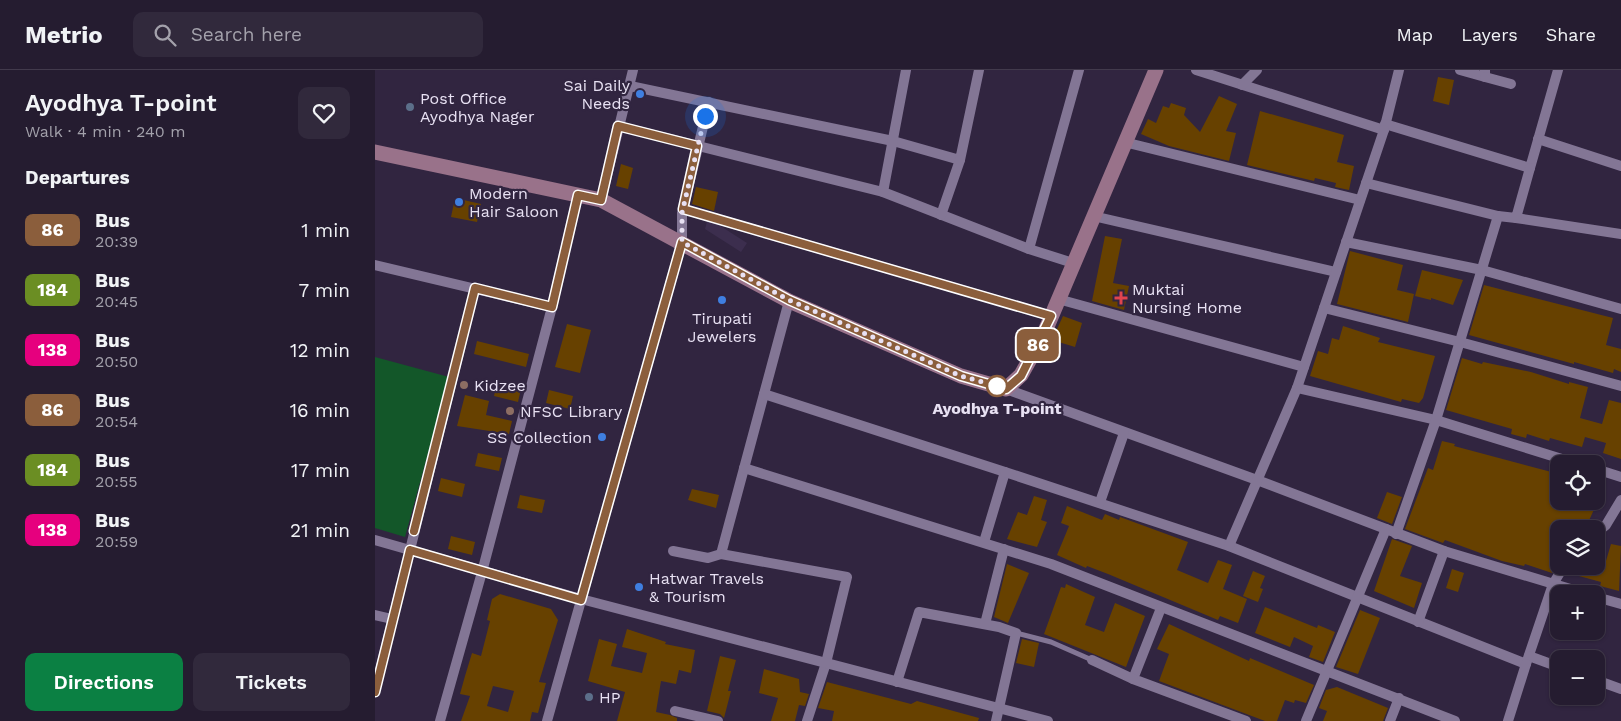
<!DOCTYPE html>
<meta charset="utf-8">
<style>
body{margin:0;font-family:"Work Sans",sans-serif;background:#31293c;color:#f1f3f6;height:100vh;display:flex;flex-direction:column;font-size:19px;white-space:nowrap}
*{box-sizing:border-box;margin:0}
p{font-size:16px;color:#a3a1ab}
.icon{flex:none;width:28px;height:28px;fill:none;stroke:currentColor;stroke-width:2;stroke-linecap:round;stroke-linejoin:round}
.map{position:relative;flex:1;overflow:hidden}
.details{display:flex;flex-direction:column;background:#251c30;width:375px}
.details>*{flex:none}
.badge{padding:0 10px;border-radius:8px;font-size:18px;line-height:32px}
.controls{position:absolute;left:1175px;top:385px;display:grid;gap:10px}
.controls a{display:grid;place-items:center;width:55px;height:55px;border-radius:10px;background:#251c30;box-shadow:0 1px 4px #0004,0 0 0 1px #423a4c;font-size:25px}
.you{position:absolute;width:25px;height:25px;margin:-12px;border:4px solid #fff;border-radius:50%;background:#1a73e8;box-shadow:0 0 0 8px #1a73e833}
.map>.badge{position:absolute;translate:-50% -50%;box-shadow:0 0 0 2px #fff}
h2{padding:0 25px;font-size:19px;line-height:45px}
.round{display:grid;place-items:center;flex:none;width:52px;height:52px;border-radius:10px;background:#31293c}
.overview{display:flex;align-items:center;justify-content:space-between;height:85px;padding:0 25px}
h1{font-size:24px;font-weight:600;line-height:38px}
.cta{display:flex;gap:10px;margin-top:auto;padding:10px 25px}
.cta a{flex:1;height:58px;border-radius:10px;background:#0b8043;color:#fff;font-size:20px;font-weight:600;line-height:58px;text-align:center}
.cta a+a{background:#31293c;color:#f1f3f6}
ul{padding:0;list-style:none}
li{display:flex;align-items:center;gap:15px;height:60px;padding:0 25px}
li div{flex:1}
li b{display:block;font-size:19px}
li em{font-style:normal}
li .badge{min-width:55px;font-weight:700;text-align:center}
header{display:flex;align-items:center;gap:30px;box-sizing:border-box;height:70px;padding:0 25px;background:#251c30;border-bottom:1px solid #423a4c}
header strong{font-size:24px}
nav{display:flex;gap:28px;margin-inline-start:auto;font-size:18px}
.search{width:350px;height:45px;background:#31293c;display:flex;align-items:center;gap:12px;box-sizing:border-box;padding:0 18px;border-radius:10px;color:#a3a1ab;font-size:19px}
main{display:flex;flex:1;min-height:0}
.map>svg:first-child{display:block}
.built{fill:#3c2e4e}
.green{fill:#135729}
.building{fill:#674100;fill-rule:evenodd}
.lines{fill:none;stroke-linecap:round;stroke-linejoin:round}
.service{stroke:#837695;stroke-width:5}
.minor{stroke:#837695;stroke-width:10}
.secondary{stroke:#99728a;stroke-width:15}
.line-casing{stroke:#fff;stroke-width:11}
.line{stroke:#8b5e3c;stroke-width:8}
.walk{stroke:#e8e1f3;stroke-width:5;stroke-dasharray:0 9}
.shop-dot{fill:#3f7fe0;stroke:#312540;stroke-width:2}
.service-dot{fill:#5c6f8a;stroke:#312540;stroke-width:2}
.health-dot{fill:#e0444e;stroke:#312540;stroke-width:2}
.education-dot{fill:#8d6e63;stroke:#312540;stroke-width:2}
.stop-dot{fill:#fff;stroke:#8b5e3c;stroke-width:2.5}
.labels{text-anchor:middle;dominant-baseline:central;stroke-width:4.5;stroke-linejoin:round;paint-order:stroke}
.poi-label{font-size:16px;fill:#e8e1f3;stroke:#312540;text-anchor:start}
.stop-label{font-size:16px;font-weight:bold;fill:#e8e1f3;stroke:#312540}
</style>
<header>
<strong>Metrio</strong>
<div class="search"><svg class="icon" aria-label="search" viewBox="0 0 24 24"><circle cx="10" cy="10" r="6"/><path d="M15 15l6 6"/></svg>Search here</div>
<nav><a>Map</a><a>Layers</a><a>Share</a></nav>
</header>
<main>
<section class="details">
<div class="overview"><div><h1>Ayodhya T-point</h1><p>Walk · 4 min · 240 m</p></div><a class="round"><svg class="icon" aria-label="heart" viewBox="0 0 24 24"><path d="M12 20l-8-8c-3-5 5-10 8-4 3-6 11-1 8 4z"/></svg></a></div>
<h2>Departures</h2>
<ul>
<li><span class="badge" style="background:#8b5e3c;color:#fff">86</span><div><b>Bus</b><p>20:39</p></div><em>1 min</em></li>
<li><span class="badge" style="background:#6b8e23;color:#fff">184</span><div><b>Bus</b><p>20:45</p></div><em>7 min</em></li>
<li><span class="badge" style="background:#e6007e;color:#fff">138</span><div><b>Bus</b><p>20:50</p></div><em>12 min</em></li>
<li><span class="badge" style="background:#8b5e3c;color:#fff">86</span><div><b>Bus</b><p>20:54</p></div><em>16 min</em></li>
<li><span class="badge" style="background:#6b8e23;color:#fff">184</span><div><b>Bus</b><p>20:55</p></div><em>17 min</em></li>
<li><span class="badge" style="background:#e6007e;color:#fff">138</span><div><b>Bus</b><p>20:59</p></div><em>21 min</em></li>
</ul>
<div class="cta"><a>Directions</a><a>Tickets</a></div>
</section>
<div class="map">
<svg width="1246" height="651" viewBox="0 0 1246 651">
<rect width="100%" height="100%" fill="#312540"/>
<!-- built -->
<polygon class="built" points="333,148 372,173 366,182 330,159"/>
<!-- green -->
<polygon class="green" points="0,287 74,307 30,467 0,458"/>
<!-- building -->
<g class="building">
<polygon points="1063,7 1079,10 1074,35 1058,31"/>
<polygon points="844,26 862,34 851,61 861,63 854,91 794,76 766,64 773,49 781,53 788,36 794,38 796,33 811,38 809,45 825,62"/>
<polygon points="885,41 969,65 962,92 979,96 974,120 960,117 961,113 940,108 939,111 872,95"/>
<polygon points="246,94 258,98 253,119 241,116"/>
<polygon points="321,117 343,122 339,141 317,134"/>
<polygon points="80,128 106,134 102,152 76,147"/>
<polygon points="730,166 747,169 738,213 754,216 749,240 717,231"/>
<polygon points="975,181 1028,195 1022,220 1039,224 1033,252 962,234"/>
<polygon points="1047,200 1088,210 1078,235 1056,228 1056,230 1040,226"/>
<polygon points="1109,215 1238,248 1231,275 1246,279 1246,302 1239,299 1238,303 1199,292 1199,294 1094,265"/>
<polygon points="688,246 707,253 700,277 677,270"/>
<polygon points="192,254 216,260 205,303 180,297"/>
<polygon points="968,256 1005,268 1003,272 1060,286 1048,328 1044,333 1027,329 1026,332 935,306 943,281 953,284 957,268 964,270"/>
<polygon points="102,271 154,284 151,297 99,284"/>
<polygon points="1087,288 1107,294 1108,292 1156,302 1194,314 1194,312 1213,317 1205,348 1227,354 1234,330 1246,333 1246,389 1228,383 1231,373 1210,367 1207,377 1175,368 1174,371 1152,364 1151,368 1136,364 1137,359 1071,340"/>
<polygon points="122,313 146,319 143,332 119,326"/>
<polygon points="174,320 198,326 195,339 171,333"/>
<polygon points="90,325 114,331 111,345 137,351 134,364 82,356"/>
<polygon points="1067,371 1080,374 1079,376 1184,404 1184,431 1223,431 1210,459 1184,459 1184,492 1177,503 1150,494 1149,496 1127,491 1070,470 1068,473 1030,459 1053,398 1058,400"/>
<polygon points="103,383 127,388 124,401 100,396"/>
<polygon points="66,408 90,414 87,427 63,421"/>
<polygon points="317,419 344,425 341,438 313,430"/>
<polygon points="1012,422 1027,427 1017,454 1002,448"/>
<polygon points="145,425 170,430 167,443 142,438"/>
<polygon points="659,426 672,430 666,450 672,452 662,477 632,469 643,442 652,445"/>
<polygon points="692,436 727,450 730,444 744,450 745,447 813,472 802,500 833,513 843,490 857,495 848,519 872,529 863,553 845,546 843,550 733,504 712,496 711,498 682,485 694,456 686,453"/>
<polygon points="76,466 100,472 97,485 73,479"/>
<polygon points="1017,469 1037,476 1025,506 1047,513 1039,538 999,521"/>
<polygon points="1236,474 1246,476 1244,521 1225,516 1226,512 1193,503 1196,496 1209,496 1228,501"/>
<polygon points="632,494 654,503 633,553 619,547"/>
<polygon points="1077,499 1089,503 1083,522 1071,518"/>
<polygon points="878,501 890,506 885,518 888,519 883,532 868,526"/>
<polygon points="691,514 720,527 710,555 729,562 740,533 770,546 751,597 669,564 686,517 690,518"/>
<path d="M125 524 176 539 183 550 164 612 171 613 163 643 157 642 155 651H86L95 626 85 624 90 606 97 583 106 586 115 551 112 550 117 529ZM118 616 139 621 133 642 112 636Z"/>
<polygon points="890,537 942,558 943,555 960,562 948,592 934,587 938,576 919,567 915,577 880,563"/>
<polygon points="985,540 1005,548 983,604 961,597"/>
<polygon points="794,554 874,591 875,588 939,615 931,633 920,630 919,633 910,630 902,651 890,651 784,611 794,584 782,579"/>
<polygon points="252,559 291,572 290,574 320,580 316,603 304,600 301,614 286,611 281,642 295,645 302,648 302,651 242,651 250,622 213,611 224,569 242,574 236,596 267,603 272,583 247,577"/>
<polygon points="647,569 664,573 659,597 641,593"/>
<polygon points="345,586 361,590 353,621 356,621 349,648 345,644 332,641"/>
<polygon points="389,599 424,609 425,622 434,624 430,636 424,635 420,651 396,651 403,628 384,623"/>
<polygon points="452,612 536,634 542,631 604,648 603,651 457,651 459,641 443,638"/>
<polygon points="962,617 1013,638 1008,651 948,651 952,641 944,638 951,620"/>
</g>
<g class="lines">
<!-- service -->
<polyline class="service" points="641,563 676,572 717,590"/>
<!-- minor -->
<g class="minor">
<polyline points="821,0 1009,60 1024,0"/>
<polyline points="1085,0 1110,7 1110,0"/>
<polyline points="1110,7 1136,14"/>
<polyline points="867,15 882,0"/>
<polyline points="255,16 518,71 585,90 604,0"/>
<polyline points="1010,54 1155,98 1183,0"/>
<polyline points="243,56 508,122 654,179 698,193"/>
<polyline points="1163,69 1246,96"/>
<polyline points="749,72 985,130"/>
<polyline points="991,113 1123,146"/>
<polyline points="508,122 531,0"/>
<polyline points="226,130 258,0"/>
<polyline points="308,139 676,246"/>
<polyline points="566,145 585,90"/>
<polyline points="718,146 961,202"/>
<polyline points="1141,148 1246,164"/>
<polyline points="971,172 1107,200 1246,239"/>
<polyline points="654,179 704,0"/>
<polyline points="0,195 177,237 203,125"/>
<polyline points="683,229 929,297"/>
<polyline points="414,231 346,484 472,507 451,593 432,651"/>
<polyline points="949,238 1085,272 1246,316"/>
<polyline points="922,318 1061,350 1203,394"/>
<polyline points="631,319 882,410 1011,459"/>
<polyline points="389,324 630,402 609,472"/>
<polyline points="369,398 676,494 1080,651"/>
<polyline points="1221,399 1246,407"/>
<polyline points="630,402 854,476 1151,594 1178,514 1189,496"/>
<polyline points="725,432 749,363"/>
<polyline points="1221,463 1231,455 1246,430"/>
<polyline points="1021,464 1061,350 1123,146 1141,148 1155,98"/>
<polyline points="0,470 206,529 673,651"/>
<polyline points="854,476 922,318 1009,60"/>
<polyline points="298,481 333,488 346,484"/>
<polyline points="1221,527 1246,534"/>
<polyline points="786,538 758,609 871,651"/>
<polyline points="0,545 17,549"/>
<polyline points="1043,552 1069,481"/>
<polyline points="610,554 629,479"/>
<polyline points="1154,586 1184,597"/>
<polyline points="717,590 758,609"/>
<polyline points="1221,610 1246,619"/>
<polyline points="522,612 544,542 624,557 641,563 621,651"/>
<polyline points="0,621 100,218"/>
<polyline points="300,641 343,651"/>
<polyline points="65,651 107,502 177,237"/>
<polyline points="172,651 307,172 307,143 334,32"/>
<polyline points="931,651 1011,459 1069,481 1212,524"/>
<polyline points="1015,651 1024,628"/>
<polyline points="1133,651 1151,594"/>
</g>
<!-- secondary -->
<polyline class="secondary" points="0,82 226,130 414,231 586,306 631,319 646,305 668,266 781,0"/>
</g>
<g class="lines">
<defs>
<polyline id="line" points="0,622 35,480 206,530 307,172 414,230 586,306 631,319 646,306 676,246 308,139 322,76 243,56 226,130 203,125 177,237 100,218 39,461"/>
</defs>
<!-- line casing -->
<use href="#line" class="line-casing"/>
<!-- line -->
<use href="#line" class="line"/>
<!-- walk -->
<polyline class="walk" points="330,46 307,143 307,172 414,230 586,306 622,316"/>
</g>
<!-- markers -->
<g class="shop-dot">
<circle cx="265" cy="24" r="5"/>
<circle cx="84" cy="132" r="5"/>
<circle cx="347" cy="230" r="5"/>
<circle cx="227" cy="367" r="5"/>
<circle cx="264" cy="517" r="5"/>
</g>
<g class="service-dot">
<circle cx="35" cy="37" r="5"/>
<circle cx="214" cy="627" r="5"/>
</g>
<path class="health-dot" d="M743.5 220.5h5v5h5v5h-5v5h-5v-5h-5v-5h5z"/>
<g class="education-dot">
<circle cx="89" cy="315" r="5"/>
<circle cx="135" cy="341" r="5"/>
</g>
<circle class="stop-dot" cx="622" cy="316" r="10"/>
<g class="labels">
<!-- poi labels -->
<g class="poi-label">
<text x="255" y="15" text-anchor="end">Sai Daily<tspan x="255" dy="18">Needs</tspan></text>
<text x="45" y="28">Post Office<tspan x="45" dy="18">Ayodhya Nager</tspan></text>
<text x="94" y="123">Modern<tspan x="94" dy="18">Hair Saloon</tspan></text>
<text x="757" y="219">Muktai<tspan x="757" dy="18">Nursing Home</tspan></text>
<text x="347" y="248" text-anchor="middle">Tirupati<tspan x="347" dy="18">Jewelers</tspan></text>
<text x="99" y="315">Kidzee</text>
<text x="145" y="341">NFSC Library</text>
<text x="217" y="367" text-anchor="end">SS Collection</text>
<text x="274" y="508">Hatwar Travels<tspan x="274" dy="18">&amp; Tourism</tspan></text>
<text x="224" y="627">HP</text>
</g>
<!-- stop labels -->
<g class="stop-label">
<text x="622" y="338">Ayodhya T-point</text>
</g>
</g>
</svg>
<div class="controls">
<a><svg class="icon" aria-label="locate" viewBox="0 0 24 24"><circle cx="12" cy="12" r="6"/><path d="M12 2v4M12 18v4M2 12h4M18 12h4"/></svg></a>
<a><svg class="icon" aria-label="layers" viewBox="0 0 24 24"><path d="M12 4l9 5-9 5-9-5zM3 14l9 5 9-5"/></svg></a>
<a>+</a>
<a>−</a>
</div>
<div class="you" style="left:330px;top:46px"></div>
<b class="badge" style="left:663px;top:275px;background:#8b5e3c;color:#fff">86</b>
</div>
</main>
